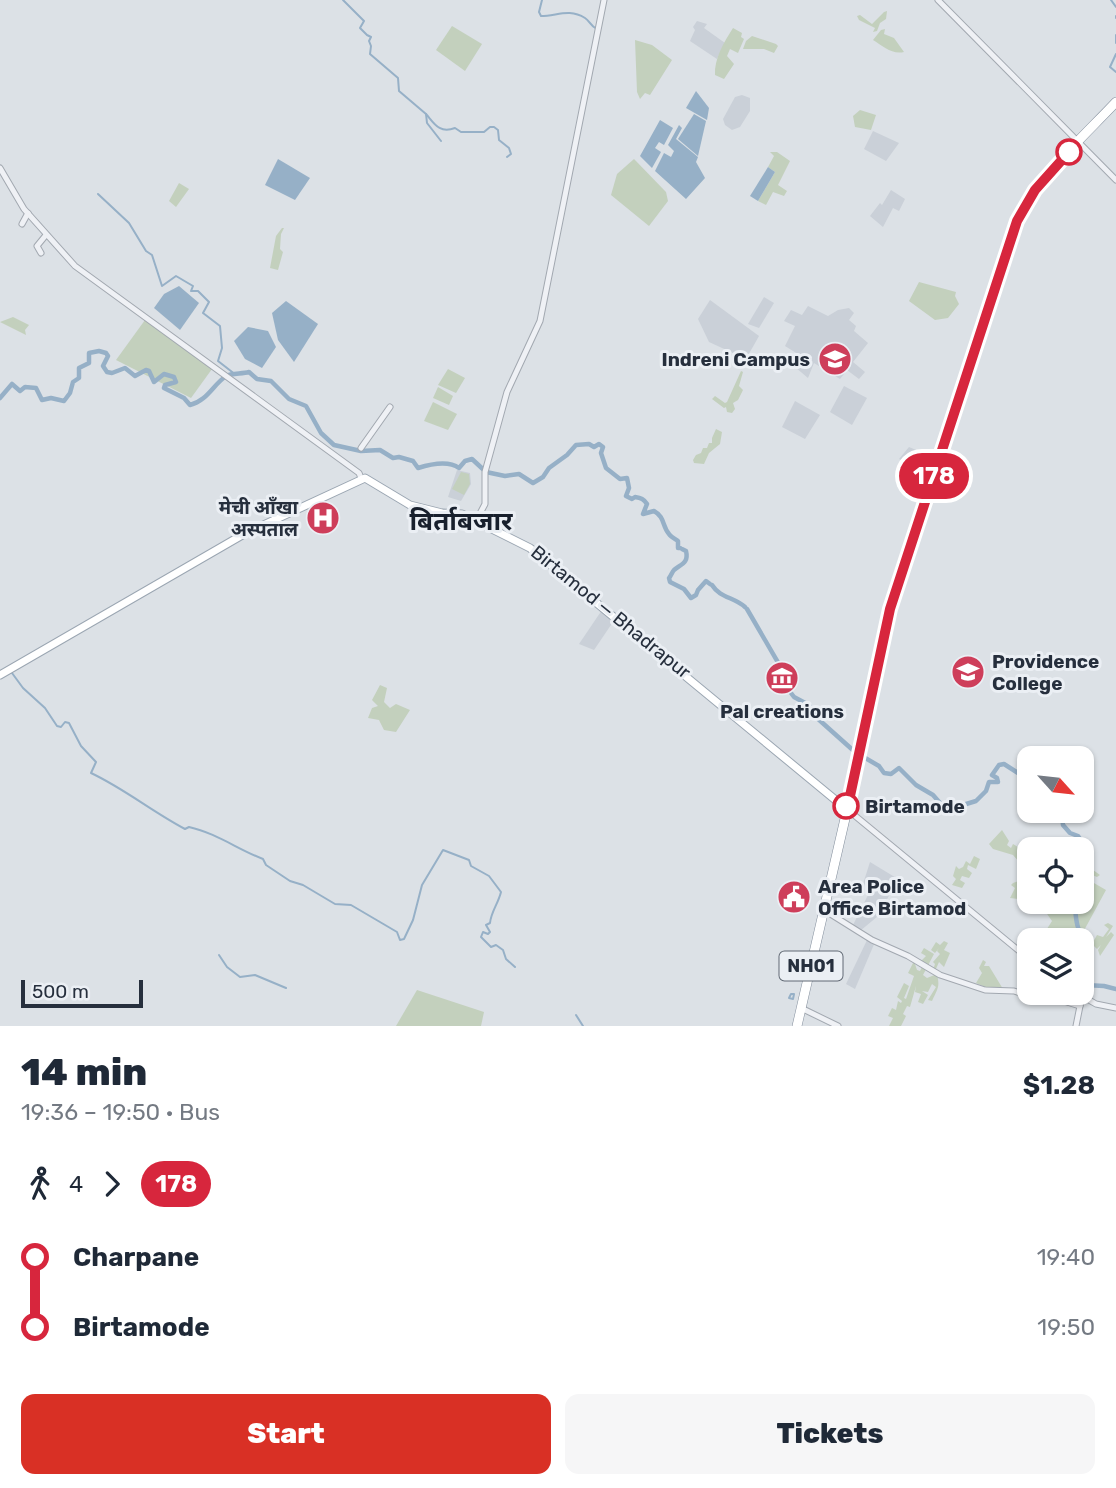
<!DOCTYPE html>
<meta charset="utf-8">
<style>
body{margin:0;font-family:Rubik,"Noto Sans Devanagari",sans-serif;background:#f6f6f7;color:#1f2937;height:100vh;display:flex;flex-direction:column;font-size:26px;white-space:nowrap}
*{box-sizing:border-box;margin:0}
p{font-size:23px;color:#747a83}
.icon{flex:none;width:38px;height:38px;fill:none;stroke:currentColor;stroke-width:2;stroke-linecap:round;stroke-linejoin:round}
.map{position:relative;height:1026px;overflow:hidden}
.details{display:flex;flex-direction:column;background:#fff;flex:1}
.details>*{flex:none}
.badge{padding:0 14px;border-radius:23px;font-size:24px;line-height:46px}
.needle{width:46px;rotate:117deg}
.tools{position:absolute;left:1017px;top:746px;display:grid;gap:14px}
.tools a{display:grid;place-items:center;width:77px;height:77px;border-radius:14px;background:#fff;box-shadow:0 2px 5px #0004;font-size:35px}
.scale{position:absolute;left:21px;bottom:18px;width:122px;box-sizing:border-box;padding-left:7px;border:4px solid #262f3d;border-top:0;font-size:19px;line-height:24px;white-space:nowrap;color:#262f3d;-webkit-text-stroke:5px #ebeff4;paint-order:stroke}
.map>.badge{position:absolute;translate:-50% -50%;box-shadow:0 0 0 4px #fff}
.legs{display:flex;align-items:center;gap:10px;height:77px;padding:0 21px;font-size:23px}
.legs p{margin-inline-start:auto}
.headline{display:flex;align-items:center;justify-content:space-between;height:119px;padding:0 21px}
h1{font-size:38px;font-weight:800;line-height:52px}
.cta{display:flex;gap:14px;margin-top:auto;padding:14px 21px}
.cta a{flex:1;height:80px;border-radius:14px;background:#d93025;color:#fff;font-size:28px;font-weight:800;line-height:80px;text-align:center}
.cta a+a{background:#f6f6f7;color:#1f2937}
ul{padding:0 21px;list-style:none}
li{display:flex;align-items:center;gap:24px;height:70px;font-size:26px}
li i{display:grid;place-items:center;width:10px;height:100%;margin:0 9px;background:currentColor}
li i::after{content:'';width:18px;height:18px;margin:-9px;border:5px solid;border-radius:50%;background:#fff}
li p{margin-inline-start:auto}
li:first-child i{background:linear-gradient(#0000 50%,currentColor 0)}
li:last-child i{background:linear-gradient(currentColor 50%,#0000 0)}
.map>svg:first-child{display:block}
.built{fill:#cad0d8}
.green{fill:#c3d0bd}
.water{fill:#96b0c7}
.lines{fill:none;stroke-linecap:round;stroke-linejoin:round}
.stream{stroke:#96b0c7;stroke-width:2}
.river{stroke:#96b0c7;stroke-width:4.5}
.minor-casing{stroke:#a2a8b0;stroke-width:7}
.major-casing{stroke:#9ba6b2;stroke-width:9}
.highway-casing{stroke:#848f9d;stroke-width:10}
.minor{stroke:#eff1f5;stroke-width:5}
.major{stroke:#fff;stroke-width:7}
.highway{stroke:#fff;stroke-width:9}
.line-1-casing{stroke:#fff;stroke-width:16}
.line-1{stroke:#d7263d;stroke-width:10}
.stop-1-dot{fill:#fff;stroke:#d7263d;stroke-width:3.5}
.labels{text-anchor:middle;dominant-baseline:central;stroke-width:6;stroke-linejoin:round;paint-order:stroke}
.shield{fill:#ebeff4;stroke:#616974;stroke-width:2}
.shield-label{font-size:18px;font-weight:bold;fill:#262f3d}
.poi-label{font-size:19px;font-weight:bold;fill:#262f3d;stroke:#ebeff4;text-anchor:end}
.street-label{font-size:19px;fill:#262f3d;stroke:#ebeff4}
.stop-label{font-size:19px;font-weight:bold;fill:#262f3d;stroke:#ebeff4;text-anchor:start}
.district-label{font-size:26px;font-weight:bold;fill:#18202d;stroke:#ebeff4}
</style>
<div class="map">
<svg width="1116" height="1026" viewBox="0 0 1116 1026">
<rect width="100%" height="100%" fill="#dce1e6"/>
<!-- built -->
<g class="built">
<polygon points="697,21 707,24 704,28 725,43 717,59 690,41 695,30 693,27"/>
<polygon points="742,95 750,98 750,111 740,127 732,130 725,125 723,119 735,97"/>
<polygon points="873,131 899,143 886,161 864,149"/>
<polygon points="891,190 905,199 899,211 893,208 883,227 870,216 880,203 882,205"/>
<polygon points="764,297 774,303 759,328 748,324"/>
<polygon points="710,300 759,336 746,359 709,342 698,319"/>
<polygon points="808,306 828,316 838,310 849,308 854,313 849,320 856,326 854,331 868,343 853,362 865,372 859,379 847,370 840,379 814,363 808,378 795,367 801,356 785,346 795,326 784,321 791,310 802,315"/>
<polygon points="844,386 867,398 852,425 830,412"/>
<polygon points="795,401 820,415 805,439 782,427"/>
<polygon points="909,447 935,458 928,475 899,459"/>
<polygon points="457,470 470,473 471,484 461,501 448,497"/>
<polygon points="602,610 615,619 594,650 579,644"/>
<polygon points="870,862 898,879 878,916 860,931 853,925 868,895 861,890"/>
<polygon points="868,938 875,942 855,989 846,984"/>
</g>
<!-- green -->
<g class="green">
<polygon points="887,11 886,19 880,23 877,31 873,32 875,28 859,20 857,16 860,15 872,24 884,12"/>
<polygon points="452,26 482,44 465,71 436,50"/>
<path d="M733 28 742 33 741 37 744 39 738 53 730 49 727 56 734 64 724 79 715 75C714 59 724 42 733 28Z"/>
<path d="M885 29 884 34 894 38 904 52C892 55 883 46 873 40L881 30Z"/>
<polygon points="752,36 776,44 778,46 774,53 764,49 743,49 746,41"/>
<polygon points="635,40 652,45 672,60 650,95 645,93 640,99 637,92"/>
<polygon points="860,110 876,115 871,130 855,127 853,116"/>
<polygon points="770,152 777,152 790,161 778,185 787,191 784,196 773,192 766,205 758,201 775,172 768,167 774,156"/>
<polygon points="634,159 666,192 668,201 649,226 611,195 617,174"/>
<polygon points="179,183 189,189 176,207 169,201"/>
<polygon points="282,228 284,228 281,234 280,249 283,252 278,270 270,268 276,236"/>
<polygon points="919,282 956,292 955,296 959,304 948,318 935,320 909,301"/>
<polygon points="13,317 29,325 25,330 26,335 0,322"/>
<polygon points="145,320 212,369 191,398 116,360"/>
<polygon points="448,369 465,378 456,393 438,385"/>
<polygon points="741,371 743,372 739,386 743,390 738,400 733,403 735,409 732,413 727,412 726,407 724,408 712,399 715,396 725,403 727,402"/>
<polygon points="438,387 453,396 449,405 433,398"/>
<polygon points="433,402 457,414 448,430 424,421"/>
<polygon points="716,429 722,432 720,444 709,453 704,464 694,463 693,460 696,455 701,453 703,448 707,448 709,443 712,443 712,438"/>
<polygon points="461,472 469,474 470,484 464,495 452,489"/>
<polygon points="380,685 387,688 384,702 390,708 396,704 410,710 396,732 384,730 379,720 368,718 372,708 378,706 372,700"/>
<path d="M1002 830 1009 841 1007 845 1011 848 1013 844C1021 848 1029 856 1029 866L1026 864 1029 868V886L1022 890 1024 894 1019 899 1010 898 1015 888 1011 885 1013 883 1025 879 1023 872 1025 869 1013 855 993 849 989 844Z"/>
<polygon points="974,856 980,859 976,869 968,865 967,869 972,873 969,878 962,876 960,880 965,883 962,888 952,885 956,879 953,876 956,866 959,869 963,867 966,861 970,864"/>
<polygon points="1082,862 1100,875 1097,877 1092,875 1087,879 1106,890 1081,936 1089,944 1082,980 1082,940 1051,940 1052,939 1045,932 1052,921 1038,901 1068,901 1070,904 1072,901 1082,901"/>
<polygon points="1108,923 1113,926 1106,937 1111,932 1114,935 1100,956 1098,950 1101,945 1097,949 1092,944 1097,935 1103,937 1109,929 1104,925"/>
<polygon points="944,941 948,943 944,950 950,953 944,967 939,962 935,971 933,970 935,964 933,962 940,954 937,951 939,948 935,953 931,950 936,942 940,945"/>
<path d="M924 948 934 954 923 975 927 978 937 974C940 987 938 988 932 1001L928 1000 936 987 932 984 928 992 922 991 928 995 923 1004 918 1002 921 994 915 992 916 986 910 1007 907 1006 903 1014 906 1016 901 1026H889L893 1018 888 1016 892 1008 896 1010 898 1001 901 1003 902 1001 897 997 904 983 909 986 904 998 906 999 914 976 908 973 914 961 917 970 920 971 923 965 921 961 926 956 921 953Z"/>
<polygon points="983,960 986,962 984,966 989,966 1003,989 990,989 976,983 982,973 979,968"/>
<polygon points="417,990 484,1012 481,1026 396,1026"/>
</g>
<!-- water -->
<g class="water">
<polygon points="696,91 709,108 707,120 686,108"/>
<polygon points="694,114 706,121 698,156 678,139"/>
<polygon points="660,120 673,128 664,145 659,142 655,148 661,152 652,168 640,156"/>
<polygon points="679,125 682,128 676,139 698,157 696,162 705,178 686,199 655,171 664,153 671,157 674,151 668,145"/>
<polygon points="278,159 310,178 295,200 265,185"/>
<polygon points="768,167 775,172 758,201 750,196"/>
<polygon points="179,286 199,303 180,330 154,308 164,294"/>
<polygon points="286,301 318,324 294,362 278,340 272,313"/>
<polygon points="248,327 268,331 276,347 262,368 245,359 234,341"/>
</g>
<g class="lines">
<!-- stream -->
<g class="stream">
<polyline points="343,0 364,21 360,28 367,35 371,37 369,41 371,46 370,54 398,78 399,91 426,114 427,123 441,141"/>
<path d="M542 0 539 12 541 16C557 16 569 8 585 18 590 21 590 26 597 29"/>
<polyline points="1111,0 1116,7"/>
<polyline points="1116,16 1116,18"/>
<polyline points="1116,35 1116,43"/>
<polyline points="1116,54 1110,67 1116,72"/>
<path d="M426 114C434 123 439 134 455 128L461 132H484L490 127H494L498 130 499 140 509 148 511 154 507 157"/>
<polyline points="98,194 129,223 146,251 152,255 162,286 176,276 193,286 191,291 198,291 209,302 203,313 220,326 222,348 218,361 236,375"/>
<path d="M12 673 23 688 45 708 57 726 61 727 65 722 69 723 81 746 96 762 91 773C125 789 151 811 185 829L189 827C216 833 239 850 263 859L266 865 290 881 303 885 335 904 351 905 397 932 400 940 404 939 413 920 422 885 443 850 469 860 471 866 489 876 501 892C498 904 491 912 490 923L486 925 490 932 488 934 483 932 481 937 491 947 496 945 503 950 506 959 515 967"/>
<polyline points="219,955 227,967 240,977 255,975 286,988"/>
<polygon points="791,994 794,994 793,999 789,998"/>
<polyline points="576,1015 583,1026"/>
</g>
<!-- river -->
<g class="river">
<path d="M0 398 12 384 20 391 25 387 36 388 42 400 51 398 64 401 70 393 73 382 79 378V368L89 363V353L99 351 106 353 108 356 103 366 107 372 112 373 125 368 135 376 146 370 149 371 154 382 164 374 174 377 176 382 165 385 164 388 184 398 190 405C207 401 213 385 226 376 232 373 242 374 249 372L257 379 271 381 289 399 306 406 321 433 334 445 361 451 380 450 393 458 399 457 413 461 418 468C431 464 448 460 459 468L465 461 472 459 486 472 505 476 519 474 533 483 543 477 549 468 567 455 576 445 589 444 594 447 599 444 603 447 601 453 606 468 620 479 627 478 629 488 626 496 632 499 635 497C641 498 644 499 647 504L643 514 654 511C665 517 662 526 669 534 671 537 675 539 678 541V548H680"/>
<path d="M682 549 686 551C689 563 681 564 674 570 672 572 671 576 669 578L670 582 684 589 691 598 696 595 698 590 706 581 710 584"/>
<path d="M712 585C720 598 734 597 745 607"/>
<polyline points="747,609 787,678 785,685 794,697 809,705 817,718 855,752 879,766 884,773 891,774 899,768 916,785 933,795 940,803 953,808 976,801 986,791 989,782 998,782 997,778 992,775 999,765 1004,764 1029,780"/>
<polyline points="1061,810 1063,825 1070,833 1078,836 1087,849 1091,856 1090,866 1084,870 1086,874 1082,885"/>
<path d="M1074 901C1077 919 1074 928 1088 943L1082 961"/>
<polyline points="1082,981 1085,985 1104,986 1116,989"/>
</g>
<defs>
<g id="minor">
<polyline points="938,0 1116,180"/>
<polyline points="0,168 24,209 75,266 359,473 361,478"/>
<polyline points="22,224 28,213"/>
<polyline points="41,253 37,246 46,235"/>
<polyline points="361,448 390,407"/>
<polyline points="476,521 485,504 485,472 507,392 540,321 604,0"/>
<polyline points="848,810 1029,959"/>
<polyline points="824,910 872,940 908,956 940,975 985,990 1014,991 1040,1000 1057,999 1080,1006"/>
<polyline points="1075,992 1096,1004 1116,1008"/>
<polyline points="801,1008 838,1026"/>
<polyline points="1076,1026 1082,996"/>
</g>
<polyline id="major" points="0,675 244,534 365,478 410,505 442,513 462,514 530,548 844,807"/>
<g id="highway">
<path d="M849 806 890 609 1017 221C1040 175 1081 139 1116 102"/>
<polyline points="797,1026 847,810"/>
</g>
</defs>
<!-- minor casing -->
<use href="#minor" class="minor-casing"/>
<!-- major casing -->
<use href="#major" class="major-casing"/>
<!-- highway casing -->
<use href="#highway" class="highway-casing"/>
<!-- minor -->
<use href="#minor" class="minor"/>
<!-- major -->
<use href="#major" class="major"/>
<!-- highway -->
<use href="#highway" class="highway"/>
</g>
<g class="lines">
<defs>
<polyline id="line-1" points="846,806 844,808 847,810 890,609 1017,221 1035,190 1069,152"/>
</defs>
<!-- line-1 casing -->
<use href="#line-1" class="line-1-casing"/>
<!-- line-1 -->
<use href="#line-1" class="line-1"/>
</g>
<!-- icons -->
<defs>
<symbol id="university-disc" viewBox="-11 -11 22 22"><circle r="9.5" fill="#ce3e5a" stroke="#ebeff4"/><path d="M0-5L7-2L0 1L-7-2ZM-4 1L0 2.5L4 1V4Q0 6-4 4Z" fill="#fff"/></symbol>
<symbol id="hospital-disc" viewBox="-11 -11 22 22"><circle r="9.5" fill="#ce3e5a" stroke="#ebeff4"/><path d="M-5-5h3v3.5h4V-5h3V5h-3V1.5h-4V5h-3Z" fill="#fff"/></symbol>
<symbol id="museum-disc" viewBox="-11 -11 22 22"><circle r="9.5" fill="#ce3e5a" stroke="#ebeff4"/><path d="M0-6L6-3V-2H-6V-3ZM-5-1h2V3h-2ZM-1-1h2V3h-2ZM3-1h2V3H3ZM-6 4H6V6H-6Z" fill="#fff"/></symbol>
<symbol id="civic-disc" viewBox="-11 -11 22 22"><circle r="9.5" fill="#ce3e5a" stroke="#ebeff4"/><path d="M-.6-6.5H3V-4.5H.6V-3L4-1V1h2V6H-6V1h2V-1L-.6-3ZM-1.2 2.5V6h2.4V2.5Z" fill="#fff"/></symbol>
</defs>
<g fill-rule="evenodd">
<use href="#university-disc" x="816" y="340" width="38" height="38"/>
<use href="#hospital-disc" x="304" y="499" width="38" height="38"/>
<use href="#university-disc" x="949" y="653" width="38" height="38"/>
<use href="#museum-disc" x="763" y="659" width="38" height="38"/>
<use href="#civic-disc" x="775" y="878" width="38" height="38"/>
</g>
<!-- markers -->
<g class="stop-1-dot">
<circle cx="1069" cy="152" r="12"/>
<circle cx="846" cy="806" r="12"/>
</g>
<g class="labels">
<!-- shield labels -->
<rect class="shield" x="779.5" y="951.5" width="63" height="29" rx="5"/>
<g class="shield-label">
<text x="811" y="966">NH01</text>
</g>
<!-- poi labels -->
<g class="poi-label">
<text x="810" y="359">Indreni Campus</text>
<text x="298" y="507">मेची आँखा<tspan x="298" dy="22">अस्पताल</tspan></text>
<text x="992" y="661" text-anchor="start">Providence<tspan x="992" dy="22">College</tspan></text>
<text x="782" y="711" text-anchor="middle">Pal creations</text>
<text x="818" y="886" text-anchor="start">Area Police<tspan x="818" dy="22">Office Birtamod</tspan></text>
</g>
<!-- street labels -->
<g class="street-label">
<text transform="translate(611 612) rotate(39)">Birtamod — Bhadrapur</text>
</g>
<!-- stop labels -->
<g class="stop-label">
<text x="865" y="806">Birtamode</text>
</g>
<!-- district labels -->
<g class="district-label">
<text x="461" y="521">बिर्ताबजार</text>
</g>
</g>
</svg>
<div class="tools">
<a><svg class="needle" viewBox="-14 -14 28 28"><path d="M0-13l5 13h-10z" fill="#e53935"/><path d="M0 13l5-13h-10z" fill="#747a83"/></svg></a>
<a><svg class="icon" aria-label="locate" viewBox="0 0 24 24"><circle cx="12" cy="12" r="6"/><path d="M12 2v4M12 18v4M2 12h4M18 12h4"/></svg></a>
<a><svg class="icon" aria-label="layers" viewBox="0 0 24 24"><path d="M12 4l9 5-9 5-9-5zM3 14l9 5 9-5"/></svg></a>
</div>
<div class="scale">500 m</div>
<b class="badge" style="left:934px;top:476px;background:#d7263d;color:#fff">178</b>
</div>
<section class="details">
<div class="headline"><div><h1>14 min</h1><p>19:36 – 19:50 · Bus</p></div><b>$1.28</b></div>
<div class="legs"><svg class="icon" aria-label="walk" viewBox="0 0 24 24"><circle cx="13" cy="4" r="2"/><path d="M13 8l-2 6 4 7M11 14l-3 7M7 12l3-4h3l4 4"/></svg>4<svg class="icon" aria-label="forward" viewBox="0 0 24 24"><path d="M9 5l7 7-7 7"/></svg><b class="badge" style="background:#d7263d;color:#fff">178</b></div>
<ul>
<li><i style="color:#d7263d"></i><b>Charpane</b><p>19:40</p></li>
<li><i style="color:#d7263d"></i><b>Birtamode</b><p>19:50</p></li>
</ul>
<div class="cta"><a>Start</a><a>Tickets</a></div>
</section>
